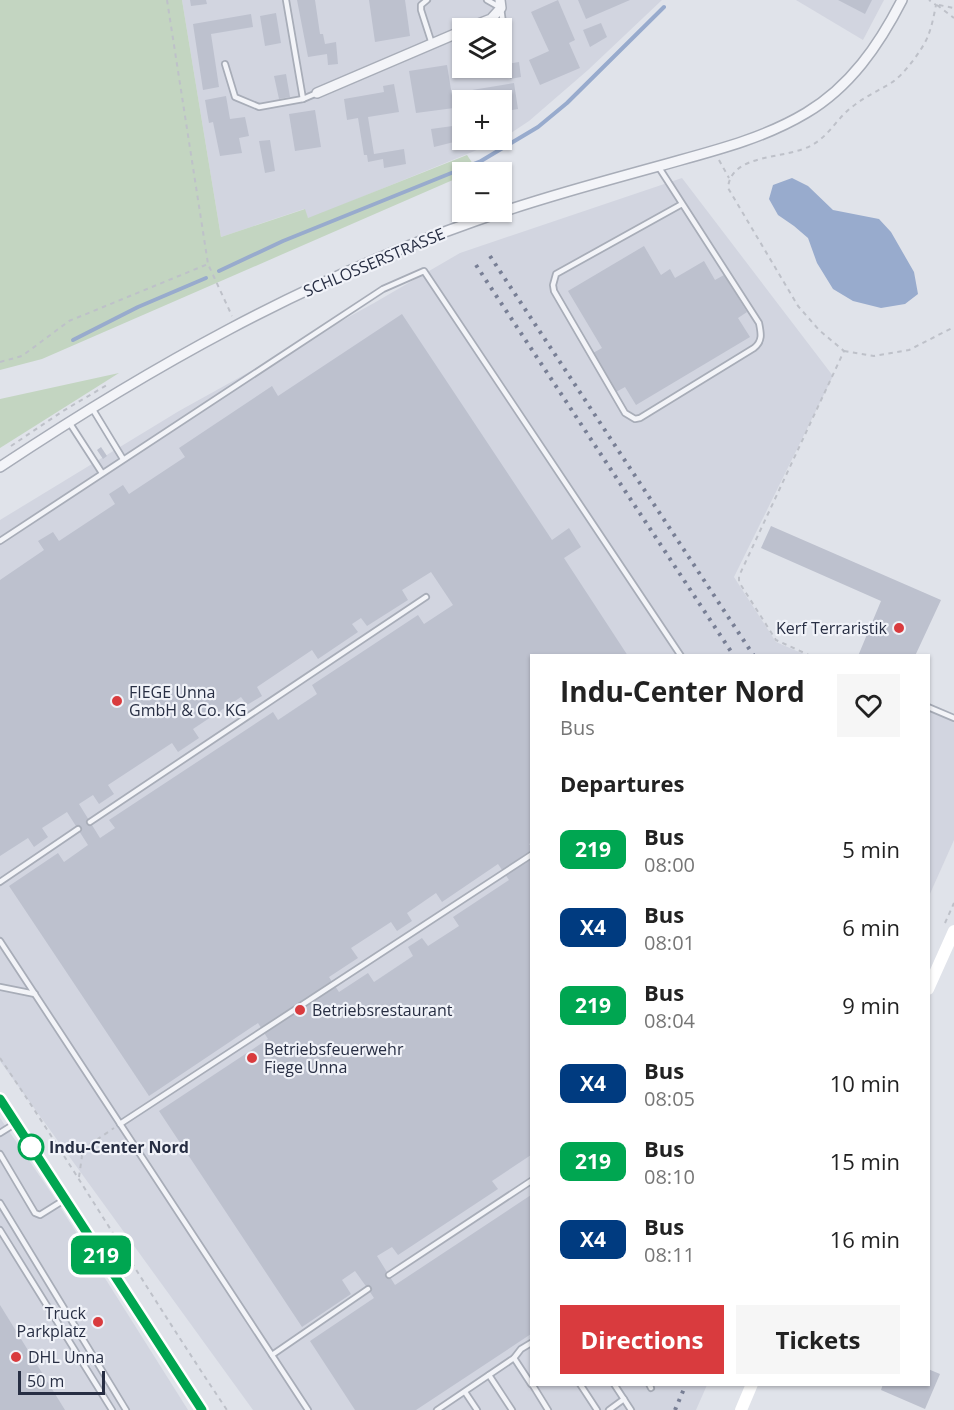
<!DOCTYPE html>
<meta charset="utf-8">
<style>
body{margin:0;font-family:"Open Sans",sans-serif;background:#f6f6f6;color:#222;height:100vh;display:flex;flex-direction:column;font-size:22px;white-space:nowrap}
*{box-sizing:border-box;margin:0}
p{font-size:20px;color:#767676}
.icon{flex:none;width:33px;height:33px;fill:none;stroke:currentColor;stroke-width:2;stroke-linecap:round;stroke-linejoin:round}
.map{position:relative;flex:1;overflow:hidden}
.side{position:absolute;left:530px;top:654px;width:400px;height:732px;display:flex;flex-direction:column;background:#fff;border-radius:0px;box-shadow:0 2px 4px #0004}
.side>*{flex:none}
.badge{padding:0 12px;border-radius:9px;font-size:21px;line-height:39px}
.buttons{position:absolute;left:452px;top:18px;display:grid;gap:12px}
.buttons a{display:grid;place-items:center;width:60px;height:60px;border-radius:0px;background:#fff;box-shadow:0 2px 4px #0004;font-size:30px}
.scale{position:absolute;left:18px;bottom:15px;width:87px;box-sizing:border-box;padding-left:6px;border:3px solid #272e43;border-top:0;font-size:16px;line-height:21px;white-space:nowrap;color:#272e43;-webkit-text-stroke:4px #f0f2f8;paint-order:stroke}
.map>.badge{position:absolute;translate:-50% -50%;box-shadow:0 0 0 3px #fff}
h2{padding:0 30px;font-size:22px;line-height:54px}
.round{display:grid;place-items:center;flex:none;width:63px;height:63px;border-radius:0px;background:#f6f6f6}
.overview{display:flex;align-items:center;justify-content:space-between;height:102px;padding:0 30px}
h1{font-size:28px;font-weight:700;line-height:45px}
.action{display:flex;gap:12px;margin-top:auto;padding:12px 30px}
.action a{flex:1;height:69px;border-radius:0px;background:#d93b3e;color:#fff;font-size:24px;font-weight:700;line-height:69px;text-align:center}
.action a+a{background:#f6f6f6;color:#222}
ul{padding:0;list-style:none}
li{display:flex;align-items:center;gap:18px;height:78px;padding:0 30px}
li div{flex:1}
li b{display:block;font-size:22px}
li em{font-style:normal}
li .badge{min-width:66px;font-weight:700;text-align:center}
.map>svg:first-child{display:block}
.built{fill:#d2d5e0;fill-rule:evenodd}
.green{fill:#c3d5c1}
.water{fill:#98abcd}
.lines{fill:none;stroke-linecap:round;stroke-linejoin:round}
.stream{stroke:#98abcd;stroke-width:4}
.building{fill:#bdc1ce;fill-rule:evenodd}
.lane-casing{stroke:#a8adb8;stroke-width:8}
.street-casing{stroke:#a8adb8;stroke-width:12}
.path{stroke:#bec1c9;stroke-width:2;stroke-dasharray:4.5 4.5;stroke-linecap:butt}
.lane{stroke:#f3f4f8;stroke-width:4.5}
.street{stroke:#f3f4f8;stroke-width:9}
.secondary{stroke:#fff;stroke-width:12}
.rail{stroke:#787f95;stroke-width:4;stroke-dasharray:3 6;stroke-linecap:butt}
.line-casing{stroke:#fff;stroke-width:14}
.line{stroke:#00a651;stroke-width:9}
.poi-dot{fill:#d93b3e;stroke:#f0f2f8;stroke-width:2}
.stop-dot{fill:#fff;stroke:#00a651;stroke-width:3}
.labels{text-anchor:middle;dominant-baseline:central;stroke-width:4.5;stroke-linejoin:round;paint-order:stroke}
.street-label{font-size:16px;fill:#272e43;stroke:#f0f2f8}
.poi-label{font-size:16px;fill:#272e43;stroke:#f0f2f8;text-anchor:start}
.stop-label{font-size:16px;font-weight:bold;fill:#272e43;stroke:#f0f2f8;text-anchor:start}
</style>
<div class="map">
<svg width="954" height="1410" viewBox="0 0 954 1410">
<rect width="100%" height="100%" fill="#e0e3ea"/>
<!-- built -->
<g class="built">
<path d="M182 0H662L588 70 529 121 499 141 308 219 304 209 221 237ZM462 28H501V68H462ZM462 100H501V140H462Z"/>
<polygon points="796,0 884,0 863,40"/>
<polygon points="682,178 833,376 734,577 776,642 806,655 531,656 531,1384 707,1385 696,1410 253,1410 0,1061 0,520 179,411 374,303 460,253"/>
<polygon points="928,710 954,721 954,840 929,896"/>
<polygon points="0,1118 52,1194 188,1410 0,1410"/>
</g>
<!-- green -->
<g class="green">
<polygon points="0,0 182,0 221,237 305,209 308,218 467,155 477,170 471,172 462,172 462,176 42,359 0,370"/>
<polygon points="119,373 0,448 0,399"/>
</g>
<!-- water -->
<polygon class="water" points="792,178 808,186 833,210 879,219 891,232 914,272 918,294 905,304 881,308 853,301 833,289 817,263 808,238 794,226 778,215 769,199 773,185"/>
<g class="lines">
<!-- stream -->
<g class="stream">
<polyline points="219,271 283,241 481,161 538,127 567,103 664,7"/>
<polyline points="73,340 138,307 206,278"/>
</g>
</g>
<!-- building -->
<g class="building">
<polygon points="190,0 206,0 207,4 191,6"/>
<polygon points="297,0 315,0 320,34 323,34 325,44 336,42 338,64 328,65 327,54 308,57"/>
<polygon points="369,0 405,0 410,36 375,42"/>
<polygon points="558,0 575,40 569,43 580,68 540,85 529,60 549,51 531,12"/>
<polygon points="578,0 630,0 586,19"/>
<polygon points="838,0 872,0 865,14"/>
<polygon points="276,13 281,43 265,46 260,16"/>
<polygon points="251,14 253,27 211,34 219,87 203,90 193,24"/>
<polygon points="601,23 607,37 590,47 583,30"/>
<polygon points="519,62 521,77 510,79 507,64"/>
<polygon points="447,65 454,108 416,113 409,71"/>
<polygon points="286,74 290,97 279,99 274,76"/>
<polygon points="514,83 518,109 501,112 501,100 474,100 472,90"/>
<polygon points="394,84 399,112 368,117 374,154 404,149 406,164 384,168 383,159 368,162 367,155 364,155 358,118 347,120 344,99 384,92 383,86"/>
<polygon points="226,96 230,119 245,117 249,136 239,138 242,153 220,156 213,122 209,123 205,100"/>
<polygon points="315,110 321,147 295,151 289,114"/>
<polygon points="460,125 462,140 434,147 431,129"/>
<polygon points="270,140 275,171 265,173 259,141"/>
<polygon points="644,246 661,275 670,269 675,278 704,261 715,280 724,275 747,312 738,318 750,337 636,405 625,387 616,392 593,353 602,348 568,291"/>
<path d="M402 314 552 540 569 528 581 547 564 558 628 656H531V843L529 844 531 846V1155L492 1181 498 1189 398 1255 392 1247 377 1256 395 1285 531 1195V1334L416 1410H355L310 1341 374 1298 368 1289 355 1271 342 1280 351 1294 302 1327 159 1111 268 1039 258 1023 149 1096 9 886 58 853 64 862 88 845 67 812 42 828 48 837 34 847 28 838 0 856V580L44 550 38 541 53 532 59 541 115 504 109 494 123 485 129 494 185 457 179 448 272 386 278 396ZM431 572 453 605 424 624 418 615 312 685 317 694 278 720 273 712 109 820 115 828 100 838 79 804 93 795 99 804 114 794 108 785 172 743 178 752 199 738 193 729 241 697 247 705 262 696 257 687 312 650 318 659 358 632 352 624 361 618 367 626 408 600 402 590ZM498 864 509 880 453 917 459 926 428 946 422 938 408 947 413 956 374 982 368 973 339 992 329 977 358 958 351 948 391 922 397 931 412 921 407 913 436 893 442 902Z"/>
<polygon points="101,447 107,456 103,459 97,450"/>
<polygon points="771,526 941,600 915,656 858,656 881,601 761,548"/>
<polygon points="0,1305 65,1410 0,1410"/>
<polygon points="928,1369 940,1374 925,1409 881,1390 883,1384 928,1384"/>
</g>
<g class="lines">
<defs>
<g id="lane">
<polyline points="286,0 303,99"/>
<polyline points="427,0 421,5 421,10 432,44"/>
<polyline points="487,0 501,8 507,53 501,57"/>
<polyline points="458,33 462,42"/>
<polyline points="225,64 235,97 259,107 303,99 317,93"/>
<path d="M658 166 759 323C761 333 763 341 754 348L640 418 635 419 625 413 554 291 553 285 556 274 682 204"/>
<polyline points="92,408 123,459"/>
<polyline points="69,422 102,473"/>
<polyline points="0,541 383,289 424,271 681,656"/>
<polyline points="928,707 954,718"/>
<polyline points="90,822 426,597"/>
<polyline points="0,882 78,829"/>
<polyline points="0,941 308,1410"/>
<polyline points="0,987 35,994"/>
<polyline points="120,1124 531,855"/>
<polyline points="0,1133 16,1123"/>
<polyline points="0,1154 35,1213 40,1215 64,1200"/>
<polyline points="0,1203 126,1410"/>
<polyline points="0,1230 112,1410"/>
<polyline points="389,1275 531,1181"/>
<polyline points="272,1355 368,1289"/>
<polyline points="514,1358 521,1349 531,1343"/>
<polyline points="489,1375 512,1410"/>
<polyline points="532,1384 548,1410"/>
<polyline points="580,1384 597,1410"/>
<polyline points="614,1384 631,1410"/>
<polyline points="649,1384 651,1388"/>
<polyline points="465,1392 477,1410"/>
<polyline points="437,1410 514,1358 531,1384"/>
<polyline points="609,1410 624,1399"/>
</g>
<g id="street">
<polyline points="468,28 491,19 501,8 500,0"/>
<polyline points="317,93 462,31"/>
<path d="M0 467C149 368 305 280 475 221 535 200 597 183 659 166 709 152 761 140 806 113 850 87 879 45 902 0"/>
<polyline points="0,1099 202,1410"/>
</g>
</defs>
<!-- lane casing -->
<use href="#lane" class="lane-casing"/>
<!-- street casing -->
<use href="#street" class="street-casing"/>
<!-- path -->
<g class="path">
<polyline points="167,0 208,264 232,316"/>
<polyline points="937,5 954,18"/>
<polyline points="939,5 954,8"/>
<polyline points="719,160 729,178"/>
<polyline points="844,351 874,356 909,350 954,327"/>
<polyline points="0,362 22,356 69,321 208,264"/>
<polyline points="11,446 63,411 107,385"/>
<path d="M811 656 776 640 739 582V576L844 351 819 330 798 306 728 188C731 152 787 160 812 145 829 136 837 118 852 107 864 97 878 91 891 83 903 76 923 49 928 36 932 26 934 15 936 5L929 0"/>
<polyline points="945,923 954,903"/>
<path d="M0 1058C78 1174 149 1294 227 1410"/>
<polyline points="57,1143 83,1149"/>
<polyline points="79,1177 83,1149 114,1128"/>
</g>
<!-- lane -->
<use href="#lane" class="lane"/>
<!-- street -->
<use href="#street" class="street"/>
<!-- secondary -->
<g class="secondary">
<polyline points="928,989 954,931"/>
<polyline points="741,1410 752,1384"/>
</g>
<!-- rail -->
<g class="rail">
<polyline points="490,256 754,656"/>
<polyline points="476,265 734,656"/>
<polyline points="675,1410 686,1384"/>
</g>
</g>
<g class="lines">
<defs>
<polyline id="line" points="0,1099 202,1410"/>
</defs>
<!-- line casing -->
<use href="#line" class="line-casing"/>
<!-- line -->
<use href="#line" class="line"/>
</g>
<!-- markers -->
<g class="poi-dot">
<circle cx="899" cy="628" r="6"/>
<circle cx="117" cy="701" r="6"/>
<circle cx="300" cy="1010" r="6"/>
<circle cx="252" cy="1058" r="6"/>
<circle cx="98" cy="1322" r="6"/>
<circle cx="16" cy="1357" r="6"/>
</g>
<circle class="stop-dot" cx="31" cy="1147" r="12"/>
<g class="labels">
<!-- street labels -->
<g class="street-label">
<text transform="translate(374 262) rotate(-23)">SCHLOSSERSTRASSE</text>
</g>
<!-- poi labels -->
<g class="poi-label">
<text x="887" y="628" text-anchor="end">Kerf Terraristik</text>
<text x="129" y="692">FIEGE Unna<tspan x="129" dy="18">GmbH &amp; Co. KG</tspan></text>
<text x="312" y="1010">Betriebsrestaurant</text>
<text x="264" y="1049">Betriebsfeuerwehr<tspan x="264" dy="18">Fiege Unna</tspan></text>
<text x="86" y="1313" text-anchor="end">Truck<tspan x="86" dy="18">Parkplatz</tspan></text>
<text x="28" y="1357">DHL Unna</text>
</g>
<!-- stop labels -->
<g class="stop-label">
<text x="49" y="1147">Indu-Center Nord</text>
</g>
</g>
</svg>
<div class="buttons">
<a><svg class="icon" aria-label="layers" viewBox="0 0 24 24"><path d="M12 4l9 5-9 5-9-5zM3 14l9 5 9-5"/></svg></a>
<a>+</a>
<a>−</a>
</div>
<div class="scale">50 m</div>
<b class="badge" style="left:101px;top:1255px;background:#00a651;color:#fff">219</b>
<section class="side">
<div class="overview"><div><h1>Indu-Center Nord</h1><p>Bus</p></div><a class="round"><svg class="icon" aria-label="heart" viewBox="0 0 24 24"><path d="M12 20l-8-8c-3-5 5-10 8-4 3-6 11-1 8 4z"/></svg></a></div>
<h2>Departures</h2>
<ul>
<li><span class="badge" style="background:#00a651;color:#fff">219</span><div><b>Bus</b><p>08:00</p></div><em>5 min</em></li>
<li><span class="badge" style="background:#003b80;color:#fff">X4</span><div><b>Bus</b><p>08:01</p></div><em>6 min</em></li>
<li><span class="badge" style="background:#00a651;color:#fff">219</span><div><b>Bus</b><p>08:04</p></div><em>9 min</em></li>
<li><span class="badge" style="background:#003b80;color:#fff">X4</span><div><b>Bus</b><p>08:05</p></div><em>10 min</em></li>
<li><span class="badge" style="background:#00a651;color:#fff">219</span><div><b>Bus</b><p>08:10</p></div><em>15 min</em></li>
<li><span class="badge" style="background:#003b80;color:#fff">X4</span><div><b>Bus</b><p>08:11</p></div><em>16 min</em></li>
</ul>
<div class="action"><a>Directions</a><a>Tickets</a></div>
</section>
</div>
